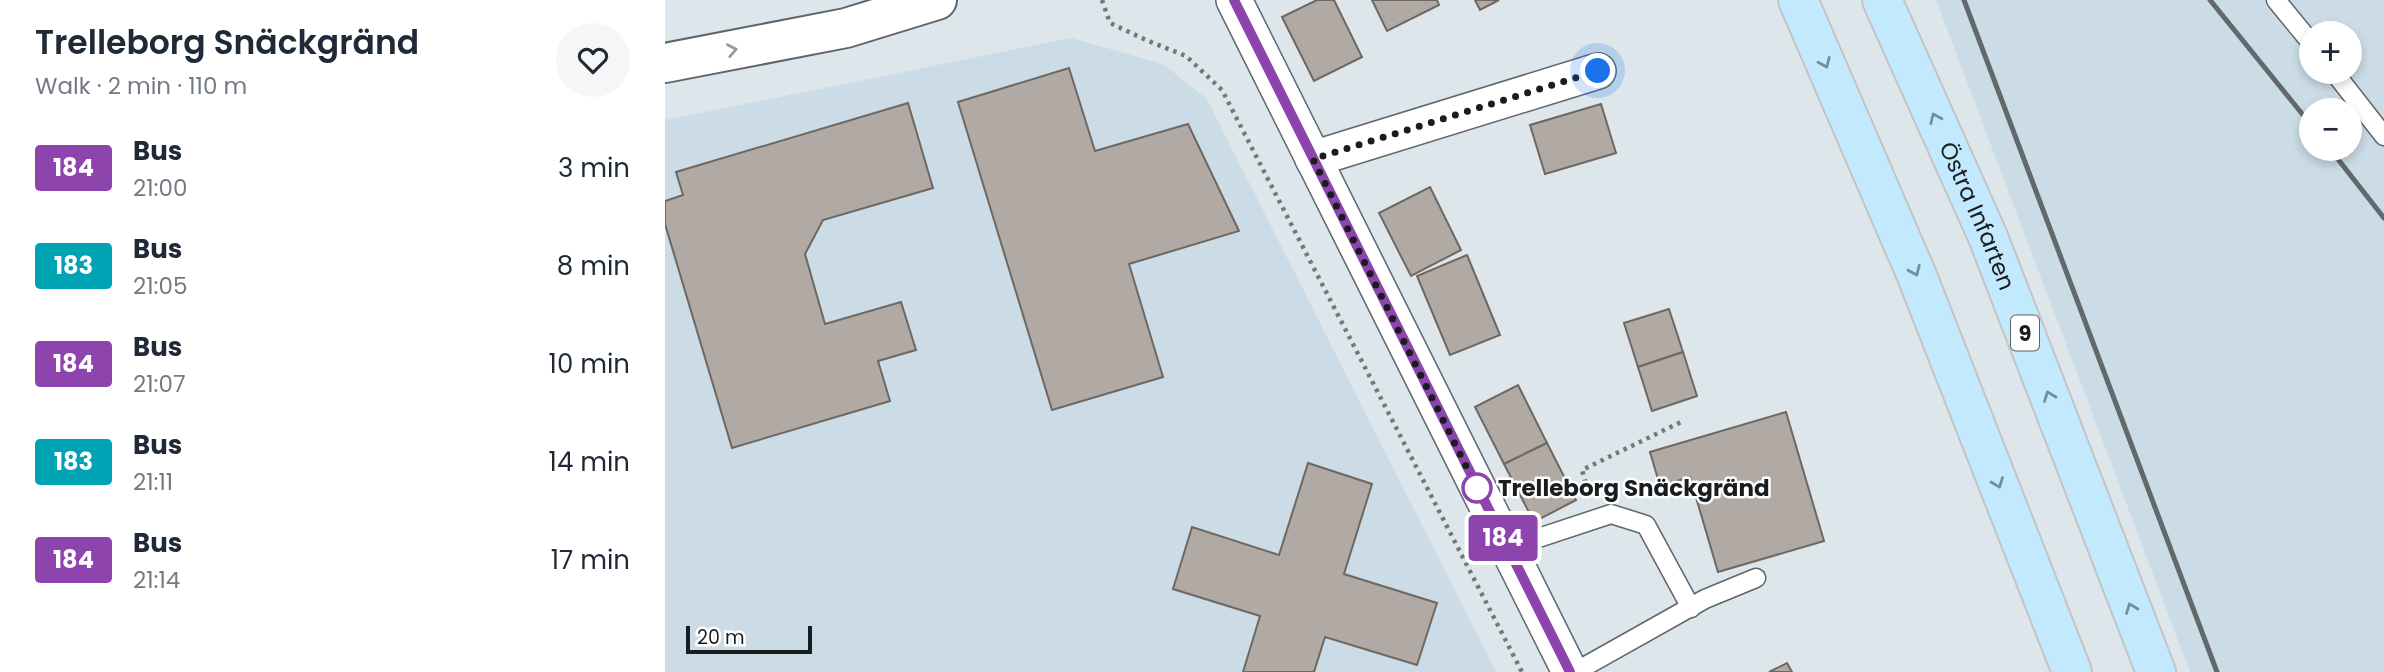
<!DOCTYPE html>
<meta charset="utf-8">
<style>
body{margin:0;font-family:Poppins,sans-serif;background:#f6f6f7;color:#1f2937;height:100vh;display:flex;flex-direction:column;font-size:26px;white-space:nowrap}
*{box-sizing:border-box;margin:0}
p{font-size:23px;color:#747a83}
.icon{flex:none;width:38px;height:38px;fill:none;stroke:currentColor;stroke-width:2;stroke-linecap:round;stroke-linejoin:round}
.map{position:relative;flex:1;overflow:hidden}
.drawer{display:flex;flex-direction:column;background:#fff;width:665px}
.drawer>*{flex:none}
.badge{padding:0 14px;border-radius:5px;font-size:24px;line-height:46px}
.controls{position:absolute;left:1634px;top:21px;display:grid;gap:14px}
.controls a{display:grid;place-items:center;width:63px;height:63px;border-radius:50%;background:#fff;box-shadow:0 4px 10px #0003;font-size:35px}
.scale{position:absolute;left:21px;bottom:18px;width:126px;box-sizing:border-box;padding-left:7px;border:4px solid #191d1f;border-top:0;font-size:19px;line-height:24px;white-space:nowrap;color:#191d1f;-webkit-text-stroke:5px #fff;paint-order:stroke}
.you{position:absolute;width:35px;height:35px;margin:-18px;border:5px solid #fff;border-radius:50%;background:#1a73e8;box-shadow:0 0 0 10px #1a73e833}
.map>.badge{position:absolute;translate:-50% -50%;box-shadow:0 0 0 4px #fff}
.round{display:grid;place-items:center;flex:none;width:74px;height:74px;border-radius:37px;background:#f6f6f7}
.headline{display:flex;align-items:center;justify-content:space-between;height:119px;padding:0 35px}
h1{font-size:33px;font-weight:600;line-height:52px}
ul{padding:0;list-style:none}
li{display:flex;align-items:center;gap:21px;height:98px;padding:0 35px}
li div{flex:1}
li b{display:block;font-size:26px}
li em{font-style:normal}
li .badge{min-width:77px;font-weight:700;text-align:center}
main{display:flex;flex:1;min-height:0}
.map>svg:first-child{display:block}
.built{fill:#cbdce6;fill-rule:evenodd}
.building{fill:#b1a9a3;stroke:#6e6762;stroke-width:2}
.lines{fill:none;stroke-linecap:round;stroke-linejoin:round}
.service-casing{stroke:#5e666b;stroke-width:21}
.minor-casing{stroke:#5e666b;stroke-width:38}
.secondary-casing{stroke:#5e666b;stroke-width:42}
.primary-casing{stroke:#c3c4c5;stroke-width:42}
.path{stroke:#72787b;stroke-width:4.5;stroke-dasharray:3.5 5;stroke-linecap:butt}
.service{stroke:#fff;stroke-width:18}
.minor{stroke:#fff;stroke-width:35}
.secondary{stroke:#fff;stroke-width:38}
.primary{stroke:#c3e9fe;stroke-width:38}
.rail{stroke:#62686b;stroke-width:5}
.oneway{stroke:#98999a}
.oneway2{stroke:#768d9a}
.line-casing{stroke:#fff;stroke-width:16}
.line{stroke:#8e44ad;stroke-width:10}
.walk{stroke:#191d1f;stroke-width:7;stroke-dasharray:0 12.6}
.stop-dot{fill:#fff;stroke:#8e44ad;stroke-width:3.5}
.labels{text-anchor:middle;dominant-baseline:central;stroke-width:5;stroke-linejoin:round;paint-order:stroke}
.shield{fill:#fff;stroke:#5e6162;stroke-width:2}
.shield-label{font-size:21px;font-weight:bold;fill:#191d1f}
.street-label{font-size:23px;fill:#191d1f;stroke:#fff}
.stop-label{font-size:23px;font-weight:bold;fill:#191d1f;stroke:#fff;text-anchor:start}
</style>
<main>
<section class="drawer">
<div class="headline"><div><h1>Trelleborg Snäckgränd</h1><p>Walk · 2 min · 110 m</p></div><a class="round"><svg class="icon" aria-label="heart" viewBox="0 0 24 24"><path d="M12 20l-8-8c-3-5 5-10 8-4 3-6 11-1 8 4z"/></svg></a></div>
<ul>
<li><span class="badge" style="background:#8e44ad;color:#fff">184</span><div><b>Bus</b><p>21:00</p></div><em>3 min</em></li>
<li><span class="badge" style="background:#00a3b4;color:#fff">183</span><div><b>Bus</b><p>21:05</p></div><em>8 min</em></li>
<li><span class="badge" style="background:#8e44ad;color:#fff">184</span><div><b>Bus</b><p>21:07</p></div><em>10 min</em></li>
<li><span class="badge" style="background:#00a3b4;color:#fff">183</span><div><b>Bus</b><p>21:11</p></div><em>14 min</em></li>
<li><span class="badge" style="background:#8e44ad;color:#fff">184</span><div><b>Bus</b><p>21:14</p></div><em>17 min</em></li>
</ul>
</section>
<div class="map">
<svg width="1719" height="672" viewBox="0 0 1719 672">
<rect width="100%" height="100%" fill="#dde6eb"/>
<!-- built -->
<g class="built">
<path d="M1271 0H1719V672H1525ZM1647 33H1685V72H1647ZM1647 110H1685V149H1647Z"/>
<polygon points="406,38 498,64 542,99 831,672 0,672 0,120"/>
</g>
<!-- building -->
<g class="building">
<polygon points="652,0 669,0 697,57 649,81 617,17"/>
<polygon points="707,0 772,0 774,5 722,31"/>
<polygon points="810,0 834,0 815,10"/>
<polygon points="404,68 430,151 523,124 574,231 464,264 498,377 387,410 293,102"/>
<polygon points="243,103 268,188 158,220 140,254 160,324 236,302 251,350 213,361 225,401 67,448 0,224 0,201 18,195 11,172"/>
<polygon points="936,104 951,153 880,174 865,125"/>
<polygon points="765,187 796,250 746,276 714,213"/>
<polygon points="802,255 835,335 785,355 752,276"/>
<polygon points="1004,309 1018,352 973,367 959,323"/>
<polygon points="1018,352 1032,396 987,411 973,367"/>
<polygon points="853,385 882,443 839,464 810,407"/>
<polygon points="1121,412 1159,541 1053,572 1025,477 995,486 985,452"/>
<polygon points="882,443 911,500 869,522 839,464"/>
<polygon points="643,463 707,484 679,574 772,603 752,665 660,637 649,672 578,672 595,616 508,589 527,527 614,555"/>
<polygon points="1122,663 1127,672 1104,672"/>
</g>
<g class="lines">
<defs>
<g id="service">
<polyline points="1611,0 1647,44"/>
<polyline points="1669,72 1719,136"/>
<polyline points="843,548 946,514 981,525 1026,608"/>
<polyline points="910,672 1040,599 1091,578"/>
</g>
<g id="minor">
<polyline points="569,0 905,672"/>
<polyline points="648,159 933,71"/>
</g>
<polyline id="secondary" points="0,63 181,28 272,0"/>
<g id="primary">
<polyline points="1133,0 1252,276 1407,672"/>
<path id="s1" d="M1217 0 1323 237 1491 672"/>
</g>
</defs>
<!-- service casing -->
<use href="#service" class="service-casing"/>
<!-- minor casing -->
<use href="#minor" class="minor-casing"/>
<!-- secondary casing -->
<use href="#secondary" class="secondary-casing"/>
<!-- primary casing -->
<use href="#primary" class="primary-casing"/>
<!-- path -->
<g class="path">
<polyline points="437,0 445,23 481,40 521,56 557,90 857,672"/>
<polyline points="923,491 917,470 1016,422"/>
</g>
<!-- service -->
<use href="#service" class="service"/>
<!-- minor -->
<use href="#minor" class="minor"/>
<!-- secondary -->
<use href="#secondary" class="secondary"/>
<!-- primary -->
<use href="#primary" class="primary"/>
<!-- rail -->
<g class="rail">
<polyline points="1299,0 1552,672"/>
<polyline points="1545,0 1647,126"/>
<polyline points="1665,149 1719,218"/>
</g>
</g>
<!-- one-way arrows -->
<defs><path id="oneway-chevron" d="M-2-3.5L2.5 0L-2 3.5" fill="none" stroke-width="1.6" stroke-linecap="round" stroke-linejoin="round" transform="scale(1.75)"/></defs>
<use class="oneway" href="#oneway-chevron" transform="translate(67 50) rotate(-11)"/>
<g class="oneway2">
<use href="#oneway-chevron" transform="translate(1160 63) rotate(67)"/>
<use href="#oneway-chevron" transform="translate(1270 118) rotate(-114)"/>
<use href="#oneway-chevron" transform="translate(1250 271) rotate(67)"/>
<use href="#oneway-chevron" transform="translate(1384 396) rotate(-111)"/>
<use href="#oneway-chevron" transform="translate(1333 483) rotate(69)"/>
<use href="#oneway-chevron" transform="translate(1466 608) rotate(-111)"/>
</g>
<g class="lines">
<defs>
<polyline id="line" points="569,0 905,672"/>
</defs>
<!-- line casing -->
<use href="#line" class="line-casing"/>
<!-- line -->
<use href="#line" class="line"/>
<!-- walk -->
<polyline class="walk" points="812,488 648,159 933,71"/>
</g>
<!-- markers -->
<circle class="stop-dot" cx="812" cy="488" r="14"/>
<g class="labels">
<!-- shield labels -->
<rect class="shield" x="1346" y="315.5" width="28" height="35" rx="5"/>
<g class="shield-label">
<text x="1360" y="333">9</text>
</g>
<!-- street labels -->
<g class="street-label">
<text stroke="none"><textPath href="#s1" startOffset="236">Östra Infarten</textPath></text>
</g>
<!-- stop labels -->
<g class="stop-label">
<text x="833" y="488">Trelleborg Snäckgränd</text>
</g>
</g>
</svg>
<div class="controls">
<a>+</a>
<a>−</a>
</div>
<div class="scale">20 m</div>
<div class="you" style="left:933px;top:71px"></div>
<b class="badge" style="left:838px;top:538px;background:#8e44ad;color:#fff">184</b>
</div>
</main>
